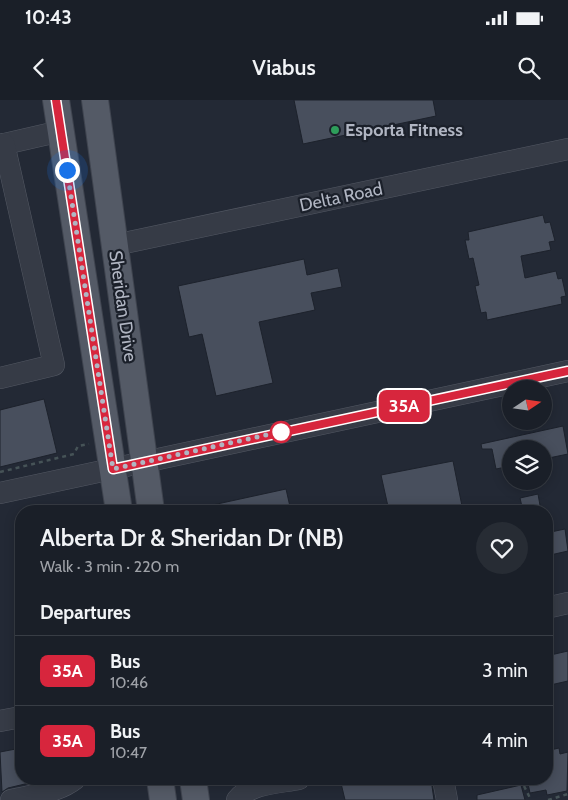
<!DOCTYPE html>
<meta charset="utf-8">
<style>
body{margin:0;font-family:Cabin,sans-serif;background:#272c34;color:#f1f3f6;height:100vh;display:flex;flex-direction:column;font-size:19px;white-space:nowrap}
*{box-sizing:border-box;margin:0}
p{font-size:16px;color:#9fa2a8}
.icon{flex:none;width:28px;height:28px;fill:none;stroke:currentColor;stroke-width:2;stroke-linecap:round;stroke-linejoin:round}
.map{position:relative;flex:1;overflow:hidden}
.sheet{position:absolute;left:15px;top:405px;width:538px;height:280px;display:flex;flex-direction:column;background:#1a1f28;border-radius:20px;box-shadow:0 2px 12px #0003,0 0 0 1px #383d45}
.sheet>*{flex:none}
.badge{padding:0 10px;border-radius:8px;font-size:18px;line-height:32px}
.needle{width:32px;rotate:77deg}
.tools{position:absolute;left:502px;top:280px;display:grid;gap:10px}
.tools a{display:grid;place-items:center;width:50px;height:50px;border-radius:50%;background:#1a1f28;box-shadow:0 2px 12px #0003,0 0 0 1px #383d45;font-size:25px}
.you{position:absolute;width:25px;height:25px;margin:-12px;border:4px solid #fff;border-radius:50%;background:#1a73e8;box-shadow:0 0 0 8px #1a73e833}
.map>.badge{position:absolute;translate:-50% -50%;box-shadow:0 0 0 2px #fff}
h2{padding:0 25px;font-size:19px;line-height:45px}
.round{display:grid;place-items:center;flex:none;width:52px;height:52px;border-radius:26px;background:#272c34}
.head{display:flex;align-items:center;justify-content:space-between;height:85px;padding:0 25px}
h1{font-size:24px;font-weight:600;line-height:38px}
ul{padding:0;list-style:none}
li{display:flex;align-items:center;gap:15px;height:70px;padding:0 25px;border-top:1px solid #383d45}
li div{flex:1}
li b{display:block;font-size:19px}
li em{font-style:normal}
li .badge{min-width:55px;font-weight:700;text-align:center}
.status{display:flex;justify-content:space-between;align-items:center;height:35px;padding:0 25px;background:#1a1f28;direction:ltr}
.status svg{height:14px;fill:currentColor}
header{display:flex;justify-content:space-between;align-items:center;height:65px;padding:0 25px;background:#1a1f28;font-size:22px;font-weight:600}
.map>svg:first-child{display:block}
.building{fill:#484f5d;stroke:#1d222c}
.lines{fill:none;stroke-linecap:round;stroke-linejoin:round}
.minor-casing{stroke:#535863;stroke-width:22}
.major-casing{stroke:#3f444f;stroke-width:28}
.path{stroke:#465357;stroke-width:2.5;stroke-dasharray:4 4;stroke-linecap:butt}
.minor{stroke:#363b46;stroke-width:21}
.major{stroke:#545a66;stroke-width:26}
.line-casing{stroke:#fff;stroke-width:11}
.line{stroke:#d7263d;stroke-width:8}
.walk{stroke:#b0b5c2;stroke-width:5;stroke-dasharray:0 9}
.leisure-dot{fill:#2e9e5b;stroke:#1b202a;stroke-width:2}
.stop-dot{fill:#fff;stroke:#d7263d;stroke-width:2.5}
.labels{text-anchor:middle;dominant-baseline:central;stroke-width:4.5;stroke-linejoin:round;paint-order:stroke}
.poi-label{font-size:18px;font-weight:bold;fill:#b0b5c2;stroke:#1b202a;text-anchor:start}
.street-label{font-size:18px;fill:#b0b5c2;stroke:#1b202a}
</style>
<div class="status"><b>10:43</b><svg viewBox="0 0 49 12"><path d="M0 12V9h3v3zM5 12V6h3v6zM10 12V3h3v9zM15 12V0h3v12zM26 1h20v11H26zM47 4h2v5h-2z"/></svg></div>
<header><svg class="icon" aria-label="back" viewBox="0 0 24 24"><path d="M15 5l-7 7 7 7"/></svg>Viabus<svg class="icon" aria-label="search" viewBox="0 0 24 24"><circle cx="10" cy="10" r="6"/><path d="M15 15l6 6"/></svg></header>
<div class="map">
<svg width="568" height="700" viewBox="0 0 568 700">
<rect width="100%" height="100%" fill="#232935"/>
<!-- building -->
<g class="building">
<polygon points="294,0 433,0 436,16 303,44"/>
<polygon points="543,115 545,123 550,122 555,141 549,142 551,150 521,156 525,178 556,171 558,179 562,178 566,196 561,197 562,204 487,220 486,212 481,213 475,186 479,185 473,158 469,159 465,140 469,140 468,132"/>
<polygon points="304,159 307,175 338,168 342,187 311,193 315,210 259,222 273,283 216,296 202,234 189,237 178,186"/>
<polygon points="44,299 57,353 0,367 0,310"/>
<polygon points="563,326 568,354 544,359 544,349 511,349 511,366 496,369 492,349 482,349 481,344"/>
<polygon points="453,361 462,406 437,411 389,411 381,375"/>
<polygon points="286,389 291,411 209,411 208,406"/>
<polygon points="538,394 541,411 523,411 520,398"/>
<polygon points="565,429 568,451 546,456 546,433"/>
<polygon points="568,551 568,581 546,586 546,556"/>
<polygon points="21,648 21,679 46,679 8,688 2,692 0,652"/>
<polygon points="559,648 560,654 568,652 567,691 547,695 546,690 530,693 527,679 546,679 546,651"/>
<polygon points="340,679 431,679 434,700 345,700"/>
<polygon points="521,685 525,700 477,700 477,695"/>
</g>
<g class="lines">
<defs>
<g id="minor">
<polyline points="0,45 61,31"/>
<polyline points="115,145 568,49"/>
<polyline points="0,278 54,265 4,44"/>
<polyline points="0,393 568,271"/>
<polyline points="546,508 568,503"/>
<polyline points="0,621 21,617"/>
<polyline points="443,679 447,700"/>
<path d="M11 700C32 695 57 693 75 679"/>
<path d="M237 700C250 683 279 683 299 679"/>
</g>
<g id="major">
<polyline points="56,0 119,411"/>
<polyline points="95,0 151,411"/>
<polyline points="160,679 163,700"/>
<polyline points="193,679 196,700"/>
</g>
</defs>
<!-- minor casing -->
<use href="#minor" class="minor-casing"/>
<!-- major casing -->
<use href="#major" class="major-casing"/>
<!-- path -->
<g class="path">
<polyline points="0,372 74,354 78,346 89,344"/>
<polyline points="524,686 531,700"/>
<polyline points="548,700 568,694"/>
</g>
<!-- minor -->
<use href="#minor" class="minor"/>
<!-- major -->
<use href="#major" class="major"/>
</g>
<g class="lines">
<defs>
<polyline id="line" points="56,0 113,369 568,271"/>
</defs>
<!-- line casing -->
<use href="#line" class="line-casing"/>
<!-- line -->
<use href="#line" class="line"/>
<!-- walk -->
<polyline class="walk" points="67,70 113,369 284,331 281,332"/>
</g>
<!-- markers -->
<circle class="leisure-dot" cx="335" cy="30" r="5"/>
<circle class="stop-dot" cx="281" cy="332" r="10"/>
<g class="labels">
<!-- poi labels -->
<g class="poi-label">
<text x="345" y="30">Esporta Fitness</text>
</g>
<!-- street labels -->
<g class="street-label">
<text transform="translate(341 97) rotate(-12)">Delta Road</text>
<text transform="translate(123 206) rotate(82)">Sheridan Drive</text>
</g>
</g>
</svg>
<div class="tools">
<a><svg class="needle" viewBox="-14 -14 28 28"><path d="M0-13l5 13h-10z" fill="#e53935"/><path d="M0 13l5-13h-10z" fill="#9fa2a8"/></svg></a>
<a><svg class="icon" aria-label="layers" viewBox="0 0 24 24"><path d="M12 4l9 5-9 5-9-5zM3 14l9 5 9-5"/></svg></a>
</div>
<div class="you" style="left:67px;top:70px"></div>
<b class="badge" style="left:404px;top:306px;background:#d7263d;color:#fff">35A</b>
<section class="sheet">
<div class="head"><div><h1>Alberta Dr &amp; Sheridan Dr (NB)</h1><p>Walk · 3 min · 220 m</p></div><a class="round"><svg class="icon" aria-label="heart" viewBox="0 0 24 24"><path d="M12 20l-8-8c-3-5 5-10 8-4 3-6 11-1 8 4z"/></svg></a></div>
<h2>Departures</h2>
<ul>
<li><span class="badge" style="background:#d7263d;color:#fff">35A</span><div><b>Bus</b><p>10:46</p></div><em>3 min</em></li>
<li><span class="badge" style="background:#d7263d;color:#fff">35A</span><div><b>Bus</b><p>10:47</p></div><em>4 min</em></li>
</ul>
</section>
</div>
